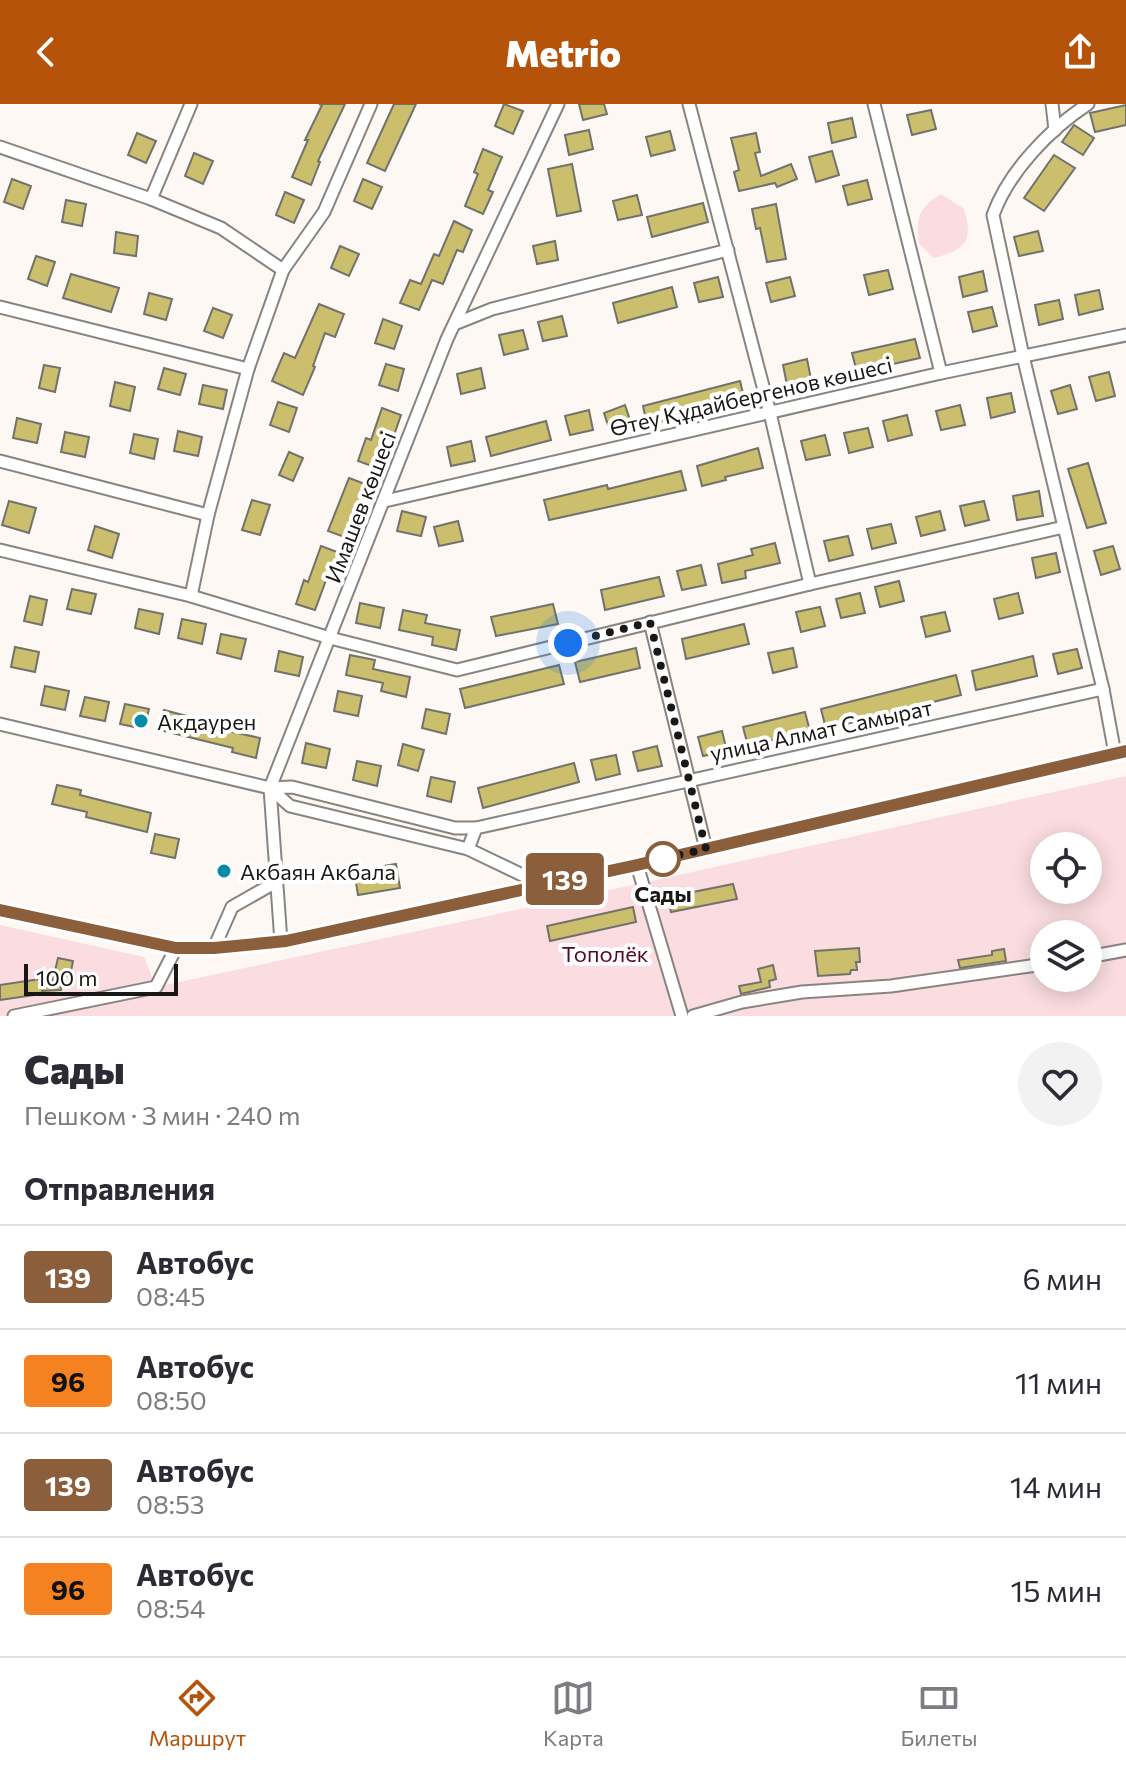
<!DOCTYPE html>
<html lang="ru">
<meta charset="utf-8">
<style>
body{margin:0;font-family:Commissioner,sans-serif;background:#f2f2f3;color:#2b2b33;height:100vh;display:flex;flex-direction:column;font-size:30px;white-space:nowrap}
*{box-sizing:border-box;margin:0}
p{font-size:26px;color:#7c7c81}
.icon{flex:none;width:44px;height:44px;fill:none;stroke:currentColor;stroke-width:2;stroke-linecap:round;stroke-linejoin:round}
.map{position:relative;height:912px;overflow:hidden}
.side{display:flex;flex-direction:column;background:#fff;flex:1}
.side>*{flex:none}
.badge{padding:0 16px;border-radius:6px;font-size:28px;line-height:52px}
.controls{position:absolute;left:1030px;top:728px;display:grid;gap:16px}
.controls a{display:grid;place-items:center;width:72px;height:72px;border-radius:50%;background:#fff;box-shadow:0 4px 20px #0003;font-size:40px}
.scale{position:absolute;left:24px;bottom:20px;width:154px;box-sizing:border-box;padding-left:8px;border:4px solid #191816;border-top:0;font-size:22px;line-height:28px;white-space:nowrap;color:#191816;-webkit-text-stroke:6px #fff;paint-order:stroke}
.you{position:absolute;width:40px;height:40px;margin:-20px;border:6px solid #fff;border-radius:50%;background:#1a73e8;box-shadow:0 0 0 12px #1a73e833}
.map>.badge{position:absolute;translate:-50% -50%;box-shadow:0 0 0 4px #fff}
h2{padding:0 24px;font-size:30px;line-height:72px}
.round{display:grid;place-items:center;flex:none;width:84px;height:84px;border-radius:42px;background:#f2f2f3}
.overview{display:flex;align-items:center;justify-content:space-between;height:136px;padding:0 24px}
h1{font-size:38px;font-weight:800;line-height:60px}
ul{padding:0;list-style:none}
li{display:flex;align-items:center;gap:24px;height:104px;padding:0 24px;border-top:2px solid #e1e1e2}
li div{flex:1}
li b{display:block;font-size:30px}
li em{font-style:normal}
li .badge{min-width:88px;font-weight:700;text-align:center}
header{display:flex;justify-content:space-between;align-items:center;height:104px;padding:0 24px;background:#b45309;color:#fff;font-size:36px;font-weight:800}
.tabs{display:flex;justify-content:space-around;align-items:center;height:112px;border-top:2px solid #e1e1e2;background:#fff;font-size:22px;color:#7c7c81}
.tabs a{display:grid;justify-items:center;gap:4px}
.tabs .on{color:#b45309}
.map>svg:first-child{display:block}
.green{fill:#fbdde1;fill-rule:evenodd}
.building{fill:#cbbe6c;stroke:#72726d;stroke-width:2}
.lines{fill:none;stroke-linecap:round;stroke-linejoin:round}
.minor-casing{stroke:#888480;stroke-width:15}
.minor{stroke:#fff;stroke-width:11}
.line-casing{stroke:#fff;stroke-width:18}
.line{stroke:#8b5e3c;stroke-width:12}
.walk{stroke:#191816;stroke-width:8;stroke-dasharray:0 14.4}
.poi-dot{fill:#048aaa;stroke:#fff;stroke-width:3}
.stop-dot{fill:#fff;stroke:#8b5e3c;stroke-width:4}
.labels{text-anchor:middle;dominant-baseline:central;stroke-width:8;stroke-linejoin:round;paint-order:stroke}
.street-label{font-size:22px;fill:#191816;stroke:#fff}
.poi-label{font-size:22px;fill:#191816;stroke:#fff;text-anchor:start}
.stop-label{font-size:22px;font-weight:bold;fill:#191816;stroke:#fff}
.park-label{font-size:22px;fill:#540721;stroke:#fff}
</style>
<header><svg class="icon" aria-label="back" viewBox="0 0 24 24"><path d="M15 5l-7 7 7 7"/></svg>Metrio<svg class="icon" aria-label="share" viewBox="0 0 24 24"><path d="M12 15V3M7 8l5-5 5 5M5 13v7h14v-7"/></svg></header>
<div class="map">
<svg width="1126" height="912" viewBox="0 0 1126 912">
<rect width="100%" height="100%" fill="#fdf8f4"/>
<!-- green -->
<g class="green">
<path d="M941 90 964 105C974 137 965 146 934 154L919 140C916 114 918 104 941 90Z"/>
<path d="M1126 672V912H0V821L144 853 156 883 647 778ZM1044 742H1088V786H1044ZM1044 830H1088V874H1044Z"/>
</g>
<!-- building -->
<g class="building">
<polygon points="319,0 345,0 318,57 320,58 311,81 292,73 308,36 305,36 322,1"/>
<polygon points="394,0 416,0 385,67 367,59"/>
<polygon points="504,0 523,7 513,30 495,22"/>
<polygon points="579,0 604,0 607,10 583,16"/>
<polygon points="1126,1 1126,21 1095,28 1090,9"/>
<polygon points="931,6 936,25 912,31 907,11"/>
<polygon points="852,14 856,33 832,39 828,19"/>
<polygon points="1074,21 1094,34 1083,51 1062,38"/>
<polygon points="589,26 593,45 569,51 565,31"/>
<polygon points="670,27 675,46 651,52 646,33"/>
<polygon points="137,29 156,37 146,59 128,51"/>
<polygon points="756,29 760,48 755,49 761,72 791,60 797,75 777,83 775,79 739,87 734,68 739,66 731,34"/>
<polygon points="483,45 502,53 488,86 493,88 483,110 465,102 478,70 474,68"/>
<polygon points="832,47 839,71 816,78 809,53"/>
<polygon points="194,49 213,57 203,80 185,72"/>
<polygon points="1054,51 1075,64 1044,107 1024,94"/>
<polygon points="572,60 581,107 557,112 548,65"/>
<polygon points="12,75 31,82 23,105 4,98"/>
<polygon points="363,75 382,83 372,105 354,97"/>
<polygon points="867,76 872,95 848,101 843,82"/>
<polygon points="285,88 304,96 294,119 276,111"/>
<polygon points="637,91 642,111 618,116 613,97"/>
<polygon points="66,96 86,100 82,122 62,118"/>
<polygon points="703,99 708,118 652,133 647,113"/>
<polygon points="776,100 786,155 767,158 760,124 756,125 752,105"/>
<polygon points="454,117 472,126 463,148 457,146 443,180 432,176 419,206 400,199 410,176 421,180 434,150 439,152"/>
<polygon points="1038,127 1043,147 1019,152 1014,133"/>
<polygon points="116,128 138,132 136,152 114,149"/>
<polygon points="555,137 558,156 537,160 533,142"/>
<polygon points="340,142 359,150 349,172 331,164"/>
<polygon points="36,152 55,158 47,182 28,175"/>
<polygon points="888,166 893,185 869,191 864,171"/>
<polygon points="983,167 987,187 963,193 959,173"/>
<polygon points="71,170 119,184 111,208 63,194"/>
<polygon points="718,173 723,193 699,198 694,179"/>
<polygon points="790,173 795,192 771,198 766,179"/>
<polygon points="672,183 677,203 618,219 613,199"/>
<polygon points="1099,186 1103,205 1079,211 1075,191"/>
<polygon points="149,189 172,195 166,216 144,210"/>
<polygon points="1059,196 1063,215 1039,221 1035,201"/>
<polygon points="319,200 344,210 335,233 325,229 313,262 315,263 303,291 272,277 284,249 295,254"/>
<polygon points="992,203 997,222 973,228 968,208"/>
<polygon points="213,204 232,211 223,234 204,227"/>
<polygon points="562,212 567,232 543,237 538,218"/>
<polygon points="383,215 402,222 394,245 375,239"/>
<polygon points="523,226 528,245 504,251 499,231"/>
<polygon points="915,235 920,254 857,268 852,249"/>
<polygon points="807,255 811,275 787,281 783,261"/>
<polygon points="386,260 404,265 398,287 379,281"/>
<polygon points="44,261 60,264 55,288 39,284"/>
<polygon points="164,264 186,270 180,291 158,285"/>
<polygon points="481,264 485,284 461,290 457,270"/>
<polygon points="1109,268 1115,292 1096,297 1089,273"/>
<polygon points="740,277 745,297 647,321 643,302"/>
<polygon points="115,278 135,283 130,307 110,302"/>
<polygon points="203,281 227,286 223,305 199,300"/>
<polygon points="1070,281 1077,305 1058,310 1051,287"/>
<polygon points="1011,289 1015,308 991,314 987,294"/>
<polygon points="278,298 297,304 289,328 270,321"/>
<polygon points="625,301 631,319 610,327 604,309"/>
<polygon points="960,301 965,321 941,326 936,307"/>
<polygon points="382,304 401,311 393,334 388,333 377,364 358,357 366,334 371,336"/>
<polygon points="589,306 593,326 570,331 565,312"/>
<polygon points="907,311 912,331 888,337 883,317"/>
<polygon points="17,314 41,320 37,339 13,334"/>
<polygon points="546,317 551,336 491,352 486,333"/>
<polygon points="868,324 873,343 849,349 844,329"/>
<polygon points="178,327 202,333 198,352 174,347"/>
<polygon points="65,328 89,333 85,353 61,348"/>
<polygon points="134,330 158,335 154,355 130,349"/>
<polygon points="825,331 830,351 806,356 801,337"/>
<polygon points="471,337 475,357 451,362 447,343"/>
<polygon points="758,344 763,364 725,373 726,376 702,382 697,362"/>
<polygon points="289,348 303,354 293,377 279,371"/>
<polygon points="1088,359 1106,419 1087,424 1068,365"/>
<polygon points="681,367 686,386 549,416 544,396 607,381 608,385"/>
<polygon points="349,374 368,381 347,434 328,427"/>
<polygon points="1039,387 1043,412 1017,416 1013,392"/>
<polygon points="252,396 270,401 260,431 242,426"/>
<polygon points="9,397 36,404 29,429 2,421"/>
<polygon points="984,397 989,416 965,422 960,402"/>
<polygon points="402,407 426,413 421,432 397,427"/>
<polygon points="940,407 945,426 921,432 916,413"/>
<polygon points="458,417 463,437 439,442 434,423"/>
<polygon points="891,420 896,439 872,445 867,425"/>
<polygon points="95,422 119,430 112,454 88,446"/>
<polygon points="848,432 853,451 829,457 824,437"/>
<polygon points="775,439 780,459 745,467 746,474 722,479 718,460 753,451 751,445"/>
<polygon points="321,442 340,449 331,472 328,471 315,506 296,500 304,476 308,478"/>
<polygon points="1113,442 1120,465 1101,471 1094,447"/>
<polygon points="1056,449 1060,468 1036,474 1032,454"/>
<polygon points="701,461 706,481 682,486 677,467"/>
<polygon points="659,473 664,492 605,506 601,486"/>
<polygon points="899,477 904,497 880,503 875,483"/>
<polygon points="72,485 96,490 91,510 67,505"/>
<polygon points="860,489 865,509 841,514 836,495"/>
<polygon points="1018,489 1023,509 999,515 994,495"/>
<polygon points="30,492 47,496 42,521 24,517"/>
<polygon points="360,499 384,504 380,524 356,519"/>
<polygon points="553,500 558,520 496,532 491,513"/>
<polygon points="820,503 825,522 801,528 796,508"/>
<polygon points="139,505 163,510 159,530 135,524"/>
<polygon points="403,506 427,511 425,519 460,526 456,546 432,541 433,533 399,526"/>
<polygon points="945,508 950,527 926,533 921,513"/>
<polygon points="182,515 206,520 202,540 178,534"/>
<polygon points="744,520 749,540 686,555 682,535"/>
<polygon points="221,530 246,535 241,555 217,549"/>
<polygon points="15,543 39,548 35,568 11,563"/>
<polygon points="636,544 640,564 580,578 575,558"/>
<polygon points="793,544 797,563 773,569 768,549"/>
<polygon points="1077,545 1082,564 1058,570 1053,550"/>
<polygon points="279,547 303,553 299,572 275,567"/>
<polygon points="350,551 375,556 373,565 410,573 406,593 381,587 383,579 346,571"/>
<polygon points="1033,552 1037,572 976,586 972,567"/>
<polygon points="559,561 564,580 465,604 460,585"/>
<polygon points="956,571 961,591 826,625 821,605"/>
<polygon points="45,582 69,587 65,606 41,601"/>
<polygon points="338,587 362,592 358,612 334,607"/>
<polygon points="85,593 109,598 105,617 80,612"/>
<polygon points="125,600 149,605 144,625 120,620"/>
<polygon points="426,605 450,610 446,630 422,624"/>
<polygon points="164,606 225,622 224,626 260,634 256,654 232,648 233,644 160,626"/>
<polygon points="805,608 810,627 748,642 743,623"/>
<polygon points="722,627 727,647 703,652 698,633"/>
<polygon points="306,639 330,645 326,664 302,659"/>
<polygon points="403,640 424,646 418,667 398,661"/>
<polygon points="657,642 662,662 638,667 633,648"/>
<polygon points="616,651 620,670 596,676 591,656"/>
<polygon points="357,657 381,662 377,682 353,676"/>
<polygon points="574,659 579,678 483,704 478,684"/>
<polygon points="431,673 455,678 451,698 427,692"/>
<polygon points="57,681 81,686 80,691 151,709 147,728 86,713 87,708 52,700"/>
<polygon points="155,730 179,735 175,754 151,749"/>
<polygon points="396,760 400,784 358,791 354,767"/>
<polygon points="733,780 737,795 671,808 668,793"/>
<polygon points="633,803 636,818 550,837 547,822"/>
<polygon points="859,844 860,858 856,858 857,866 851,866 850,870 818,872 815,847"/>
<polygon points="1004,845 1006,857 960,864 958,856 992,851 992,847"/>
<polygon points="58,854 73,857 70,872 60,870 61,886 42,887 42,890 0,896 0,881 40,875 53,876"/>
<polygon points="773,861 776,875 769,877 770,883 741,890 739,882 761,878 758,865"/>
</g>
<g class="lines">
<defs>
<g id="minor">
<polyline points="689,0 770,309 810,480"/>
<polyline points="874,0 941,269"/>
<polyline points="1052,0 1055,26"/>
<path d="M1088 0C1050 25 1009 67 993 111L1023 252 1103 585 1115 650"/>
<polyline points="0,43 151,95 221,124 283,166"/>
<polyline points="151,95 191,0"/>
<polyline points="0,203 248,265"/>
<polyline points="457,219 492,205 728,146"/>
<polyline points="0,357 208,411 191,492"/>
<polyline points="385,397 941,269 1126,231"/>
<polyline points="208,411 248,265 283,166 324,108 371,0"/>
<polyline points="0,446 191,492 330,534 457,566 810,480 1064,423"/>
<polyline points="650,518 706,745"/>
<polyline points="0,620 270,684 290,702 468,745 541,780"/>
<polyline points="270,684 292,683 455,724 476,724"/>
<polyline points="468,745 476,724 1103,585"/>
<polyline points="637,761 682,912"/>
<polyline points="0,806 176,844 214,844 286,837 637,761 1126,647"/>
<polyline points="281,838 270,684 447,235 558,0"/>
<polyline points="214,844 232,803 276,778"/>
<polyline points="1088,853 1126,846"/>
<polyline points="14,912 156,883 176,844"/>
<polyline points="693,912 742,898 802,888 891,882 1044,860"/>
</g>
</defs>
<!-- minor casing -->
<use href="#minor" class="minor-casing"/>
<!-- minor -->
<use href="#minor" class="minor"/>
</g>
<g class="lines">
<defs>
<polyline id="line" points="0,806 176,844 214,844 286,837 637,761 1126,647"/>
</defs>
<!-- line casing -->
<use href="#line" class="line-casing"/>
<!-- line -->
<use href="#line" class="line"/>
<!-- walk -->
<polyline class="walk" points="568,539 650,518 706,745 660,755 663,755"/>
</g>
<!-- markers -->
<g class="poi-dot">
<circle cx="141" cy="617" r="8"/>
<circle cx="224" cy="767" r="8"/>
</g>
<circle class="stop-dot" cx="663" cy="755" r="16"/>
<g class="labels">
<!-- street labels -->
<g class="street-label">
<text transform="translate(751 292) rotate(-13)">Өтеу Құдайбергенов көшесі</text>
<text transform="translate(360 403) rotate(-69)">Имашев көшесі</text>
<text transform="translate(821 626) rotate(-12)">улица Алмат Самырат</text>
</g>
<!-- poi labels -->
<g class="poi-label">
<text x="157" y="617">Акдаурен</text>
<text x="240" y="767">Акбаян Акбала</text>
</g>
<!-- stop labels -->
<g class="stop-label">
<text x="663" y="789">Сады</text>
</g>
<!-- park labels -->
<g class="park-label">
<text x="605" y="849">Тополёк</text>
</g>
</g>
</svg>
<div class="controls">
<a><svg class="icon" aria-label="locate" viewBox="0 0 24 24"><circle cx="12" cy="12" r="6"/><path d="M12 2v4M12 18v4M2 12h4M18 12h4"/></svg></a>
<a><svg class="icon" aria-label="layers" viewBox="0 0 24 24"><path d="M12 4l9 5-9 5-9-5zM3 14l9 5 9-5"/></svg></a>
</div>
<div class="scale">100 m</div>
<div class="you" style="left:568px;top:539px"></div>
<b class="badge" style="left:565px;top:775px;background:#8b5e3c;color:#fff">139</b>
</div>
<section class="side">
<div class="overview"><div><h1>Сады</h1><p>Пешком · 3 мин · 240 m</p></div><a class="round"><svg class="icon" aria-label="heart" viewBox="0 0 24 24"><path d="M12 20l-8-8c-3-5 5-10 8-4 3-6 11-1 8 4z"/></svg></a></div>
<h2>Отправления</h2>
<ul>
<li><span class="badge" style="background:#8b5e3c;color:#fff">139</span><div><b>Автобус</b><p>08:45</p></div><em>6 мин</em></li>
<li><span class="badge" style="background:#f58220;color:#111">96</span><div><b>Автобус</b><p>08:50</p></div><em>11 мин</em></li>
<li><span class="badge" style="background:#8b5e3c;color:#fff">139</span><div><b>Автобус</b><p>08:53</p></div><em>14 мин</em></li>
<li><span class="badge" style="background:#f58220;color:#111">96</span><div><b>Автобус</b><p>08:54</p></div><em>15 мин</em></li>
</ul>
</section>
<nav class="tabs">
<a class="on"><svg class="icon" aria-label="directions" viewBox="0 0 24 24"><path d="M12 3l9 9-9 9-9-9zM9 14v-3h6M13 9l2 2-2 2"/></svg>Маршрут</a>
<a><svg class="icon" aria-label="map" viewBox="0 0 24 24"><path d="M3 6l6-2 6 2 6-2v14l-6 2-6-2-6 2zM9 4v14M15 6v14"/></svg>Карта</a>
<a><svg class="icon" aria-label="tickets" viewBox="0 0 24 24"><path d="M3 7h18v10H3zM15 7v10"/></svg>Билеты</a>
</nav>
